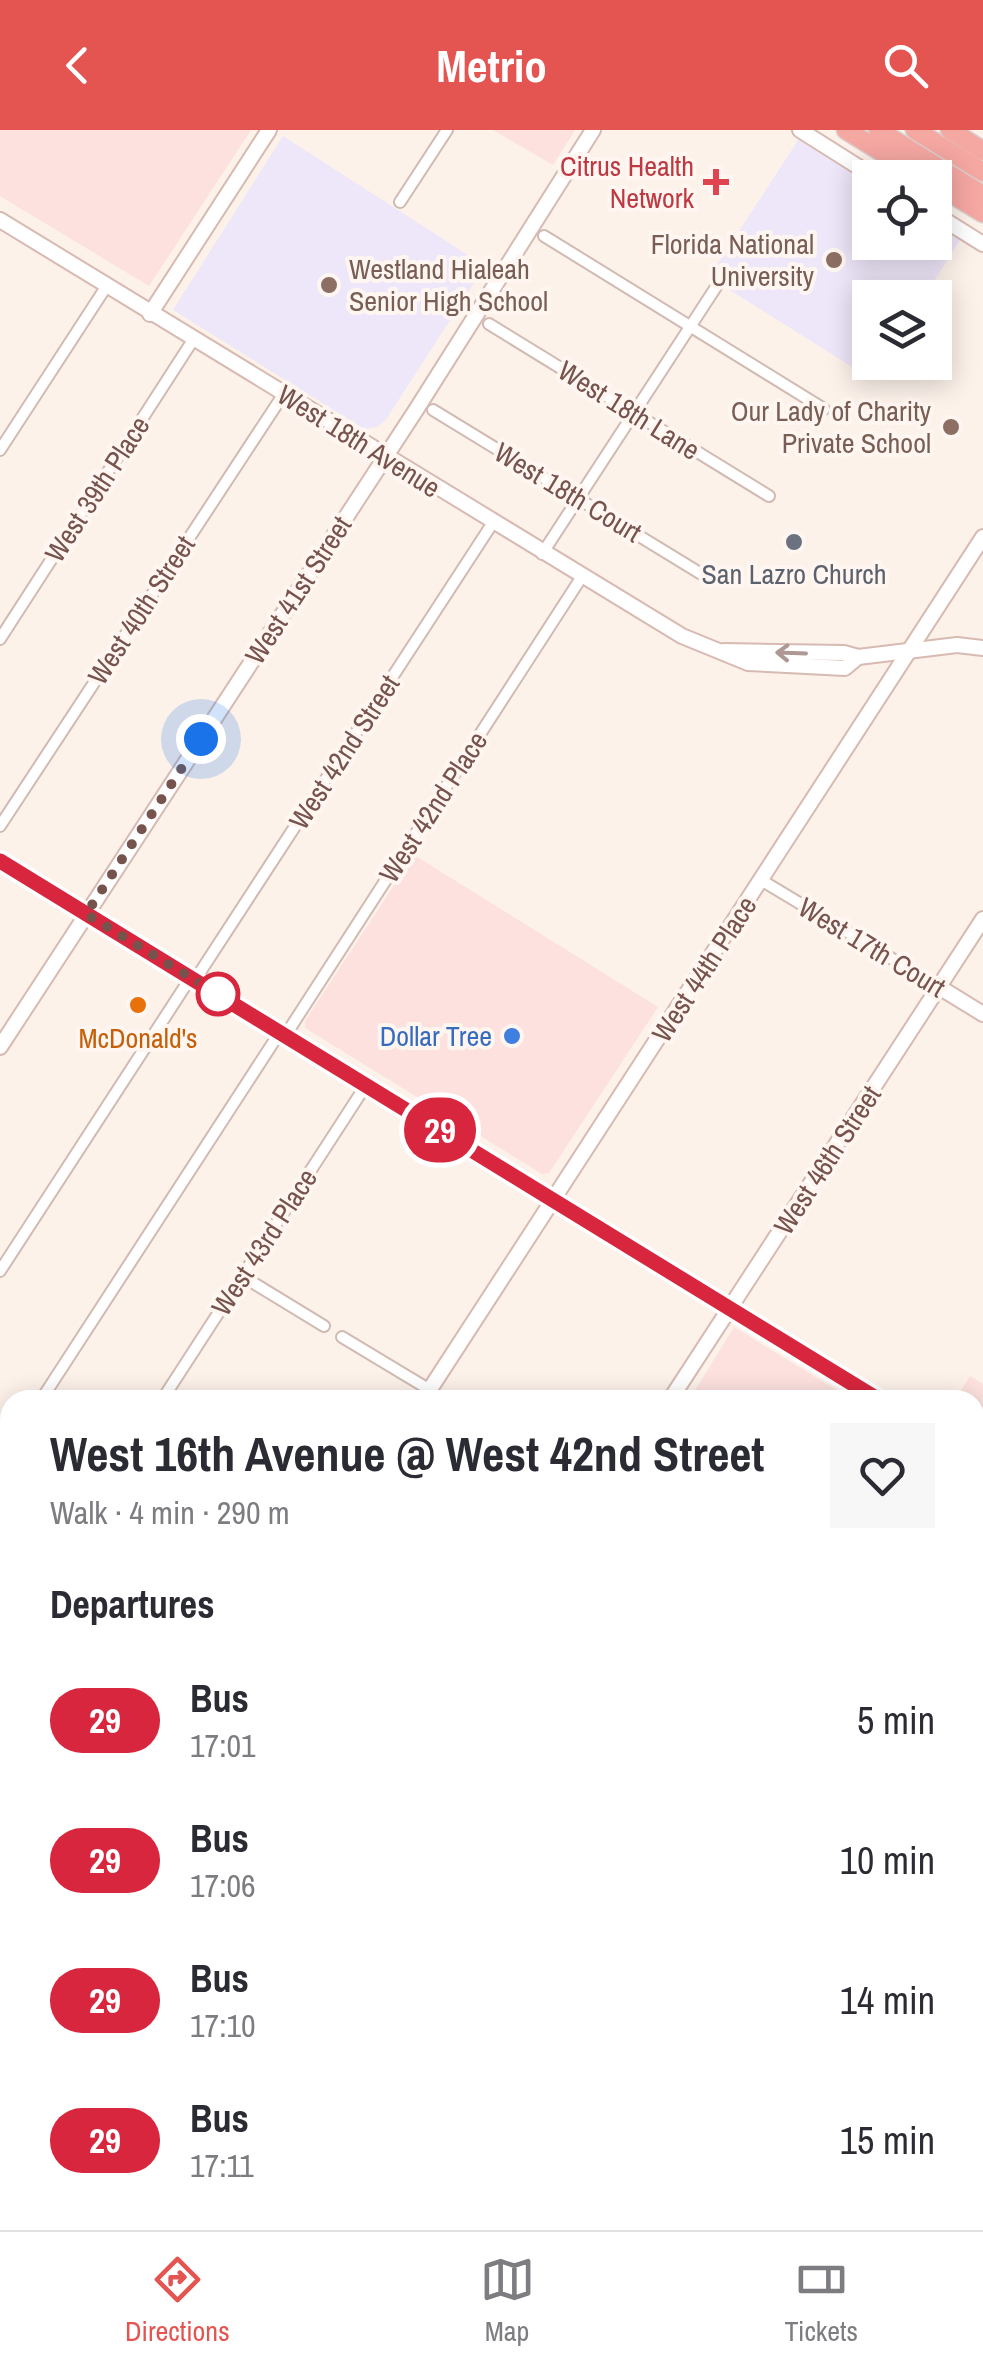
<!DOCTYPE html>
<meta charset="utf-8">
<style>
body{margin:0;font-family:"Archivo Narrow",sans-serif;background:#f7f7f7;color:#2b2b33;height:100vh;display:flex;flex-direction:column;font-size:38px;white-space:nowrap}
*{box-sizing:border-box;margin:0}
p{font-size:32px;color:#7c7c81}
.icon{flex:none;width:55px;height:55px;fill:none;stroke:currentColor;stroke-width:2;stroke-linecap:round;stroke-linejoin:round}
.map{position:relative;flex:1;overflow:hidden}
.drawer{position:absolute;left:0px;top:1260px;width:985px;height:840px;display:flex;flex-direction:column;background:#fff;border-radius:30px 30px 0 0;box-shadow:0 5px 25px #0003}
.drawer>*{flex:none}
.badge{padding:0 20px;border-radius:32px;font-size:35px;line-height:65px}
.controls{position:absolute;left:852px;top:30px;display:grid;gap:20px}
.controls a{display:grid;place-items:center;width:100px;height:100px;border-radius:0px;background:#fff;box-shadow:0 5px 25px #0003;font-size:50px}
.you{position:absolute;width:50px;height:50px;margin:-25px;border:8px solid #fff;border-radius:50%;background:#1a73e8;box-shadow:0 0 0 15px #1a73e833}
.map>.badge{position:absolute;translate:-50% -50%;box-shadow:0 0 0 5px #fff}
h2{padding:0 50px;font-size:38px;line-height:90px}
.round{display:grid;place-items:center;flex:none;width:105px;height:105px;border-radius:0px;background:#f7f7f7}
.overview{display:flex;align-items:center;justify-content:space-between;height:170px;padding:0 50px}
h1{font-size:48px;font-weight:700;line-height:75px}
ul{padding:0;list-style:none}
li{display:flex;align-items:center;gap:30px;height:140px;padding:0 50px}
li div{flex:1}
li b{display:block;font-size:38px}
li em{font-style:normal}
li .badge{min-width:110px;font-weight:700;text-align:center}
header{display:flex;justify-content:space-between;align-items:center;height:130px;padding:0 50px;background:#e45551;color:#fff;font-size:45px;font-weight:700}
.tab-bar{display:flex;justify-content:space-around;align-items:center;height:140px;border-top:2px solid #e1e1e2;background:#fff;font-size:28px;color:#7c7c81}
.tab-bar a{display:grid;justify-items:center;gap:5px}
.tab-bar .on{color:#e45551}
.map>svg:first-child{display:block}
.commercial{fill:#fce1de}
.education{fill:#eee6f9}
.medical{fill:#fadde6}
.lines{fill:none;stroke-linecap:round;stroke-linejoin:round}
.street-casing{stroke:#d1bab2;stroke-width:14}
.secondary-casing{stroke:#d7bab2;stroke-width:18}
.primary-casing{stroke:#d9cfcd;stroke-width:19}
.highway-casing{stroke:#d9cfcd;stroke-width:21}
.street{stroke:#fff;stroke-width:10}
.secondary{stroke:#fff;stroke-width:14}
.primary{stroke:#f9c9a4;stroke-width:15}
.highway{stroke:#f5a7a2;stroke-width:18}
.oneway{stroke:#ad9894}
.line-casing{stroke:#fff;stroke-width:22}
.line{stroke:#d7263d;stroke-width:15}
.walk{stroke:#77534d;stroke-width:10;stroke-dasharray:0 18}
.health-dot{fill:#e0444e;stroke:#fff6f1;stroke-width:4}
.education-dot{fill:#8d6e63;stroke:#fff6f1;stroke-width:4}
.worship-dot{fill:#6b7280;stroke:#fff6f1;stroke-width:4}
.stop-dot{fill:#fff;stroke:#d7263d;stroke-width:5}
.food-dot{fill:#e8710a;stroke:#fff6f1;stroke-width:4}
.shop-dot{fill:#3f7fe0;stroke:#fff6f1;stroke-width:4}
.labels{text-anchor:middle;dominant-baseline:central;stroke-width:8;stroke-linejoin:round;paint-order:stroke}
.health-label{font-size:28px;fill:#be3a42;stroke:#fff6f1;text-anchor:end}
.education-label{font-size:28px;fill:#785e54;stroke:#fff6f1;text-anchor:end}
.street-label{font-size:28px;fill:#77534d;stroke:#fff6f1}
.worship-label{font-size:28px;fill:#5b616d;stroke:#fff6f1}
.shop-label{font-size:28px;fill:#366cbe;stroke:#fff6f1;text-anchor:end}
.food-label{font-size:28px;fill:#c56008;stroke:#fff6f1}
</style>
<header><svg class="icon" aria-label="back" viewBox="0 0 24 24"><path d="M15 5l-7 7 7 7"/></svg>Metrio<svg class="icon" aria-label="search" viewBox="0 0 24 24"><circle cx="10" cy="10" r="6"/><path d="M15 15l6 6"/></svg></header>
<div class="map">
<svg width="983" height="2100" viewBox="0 0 983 2100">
<rect width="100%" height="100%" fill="#fcf2ea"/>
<!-- commercial -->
<g class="commercial">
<polygon points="0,0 251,0 149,156 0,66"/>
<polygon points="493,0 575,0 553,35"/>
<polygon points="414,725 658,877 549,1043 542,1044 305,898 305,891"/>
<polygon points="734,1197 853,1270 689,1270"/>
<polygon points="970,1246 983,1254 983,1488 975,1501 975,1270 955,1270"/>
</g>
<!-- education -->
<g class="education">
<polygon points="283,6 485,136 385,291 377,297 364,299 173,180"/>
<polygon points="799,9 870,54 870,112 935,112 935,95 960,110 924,167 870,168 870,212 854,238 709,147"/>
</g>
<!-- medical -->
<polygon class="medical" points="983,1822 983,2066 975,2061 975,1834"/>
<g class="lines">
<defs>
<g id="street">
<polyline points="400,72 447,0"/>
<polyline points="544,106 824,279"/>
<polyline points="489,194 769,366"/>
<polyline points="433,280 703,445"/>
<polyline points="0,320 106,157"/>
<polyline points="542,424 716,157"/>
<polyline points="0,509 193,210"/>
<polyline points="0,696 283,265"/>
<polyline points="761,750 939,857"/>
<polyline points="195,850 492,394"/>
<polyline points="285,906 581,448"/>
<polyline points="0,1141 191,847"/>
<polyline points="242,1146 324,1196"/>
<polyline points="342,1207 430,1260"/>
<polyline points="41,1270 280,902"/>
<polyline points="162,1270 366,955"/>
<polyline points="0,1333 10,1317"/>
<polyline points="0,1374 10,1380"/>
<polyline points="0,1520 10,1505"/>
<polyline points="0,1724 10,1709"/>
<polyline points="975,1749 983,1753"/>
<polyline points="975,1763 983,1768"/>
<polyline points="0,1786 10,1792"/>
<polyline points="975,1812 983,1800"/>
<polyline points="23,2100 30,2090"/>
<polyline points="332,2100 339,2090"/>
<polyline points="740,2100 747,2090"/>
</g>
<g id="secondary">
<polyline points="800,0 876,48"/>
<polyline points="935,84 983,114"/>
<polyline points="0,90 682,506 748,533 845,538 858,527"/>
<polyline points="150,184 269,0"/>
<polyline points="724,521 844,523 858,527 957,515 983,518"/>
<polyline points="0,731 879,1270"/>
<polyline points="939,857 983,884"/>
<polyline points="0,917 416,280 593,0"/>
<polyline points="423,1270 983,407"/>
<polyline points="670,1270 983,789"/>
<polyline points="975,1329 983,1334"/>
<polyline points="0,1922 10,1907"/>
<polyline points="0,2014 10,2020"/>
<polyline points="122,2090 139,2100"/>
</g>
<g id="primary">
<polyline points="975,1526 983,1514"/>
<polyline points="975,1565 983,1553"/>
<polyline points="603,2100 610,2090"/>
<polyline points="628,2100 634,2090"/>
</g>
<g id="highway">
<polyline points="846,0 924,48"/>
<polyline points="878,0 983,65"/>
<polyline points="915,0 983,42"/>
<polyline points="950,0 983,21"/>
<polyline points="935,54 983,83"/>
</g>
</defs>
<!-- street casing -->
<use href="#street" class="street-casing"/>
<!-- secondary casing -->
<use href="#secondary" class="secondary-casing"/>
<!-- primary casing -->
<use href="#primary" class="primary-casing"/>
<!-- highway casing -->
<use href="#highway" class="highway-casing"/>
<!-- street -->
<use href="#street" class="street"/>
<!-- secondary -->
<use href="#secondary" class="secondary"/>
<!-- primary -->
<use href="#primary" class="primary"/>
<!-- highway -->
<use href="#highway" class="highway"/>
</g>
<!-- one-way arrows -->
<defs><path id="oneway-shaft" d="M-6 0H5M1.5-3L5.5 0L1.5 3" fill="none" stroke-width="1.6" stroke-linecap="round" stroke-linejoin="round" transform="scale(2.5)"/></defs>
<use class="oneway" href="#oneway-shaft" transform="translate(791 523) rotate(-178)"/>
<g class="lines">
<defs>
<polyline id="line" points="0,731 879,1270"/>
</defs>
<!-- line casing -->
<use href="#line" class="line-casing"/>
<!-- line -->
<use href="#line" class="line"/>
<!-- walk -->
<polyline class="walk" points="201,609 86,784 229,871 218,864"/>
</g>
<!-- markers -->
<path class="health-dot" d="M711 37h10v10h10v10h-10v10h-10v-10h-10v-10h10z"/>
<g class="education-dot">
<circle cx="834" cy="130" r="10"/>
<circle cx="329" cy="155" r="10"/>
<circle cx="951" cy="297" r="10"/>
</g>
<circle class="worship-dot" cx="794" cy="412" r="10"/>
<circle class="stop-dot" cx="218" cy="864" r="20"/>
<circle class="food-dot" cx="138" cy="875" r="10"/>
<circle class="shop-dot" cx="512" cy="906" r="10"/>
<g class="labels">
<!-- health labels -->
<g class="health-label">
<text x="694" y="36">Citrus Health<tspan x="694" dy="32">Network</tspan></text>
</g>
<!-- education labels -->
<g class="education-label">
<text x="814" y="114">Florida National<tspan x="814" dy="32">University</tspan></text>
<text x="349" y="139" text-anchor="start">Westland Hialeah<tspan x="349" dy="32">Senior High School</tspan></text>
<text x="931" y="281">Our Lady of Charity<tspan x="931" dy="32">Private School</tspan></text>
</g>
<!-- street labels -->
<g class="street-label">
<text transform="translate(629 280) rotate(32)">West 18th Lane</text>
<text transform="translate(359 311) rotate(32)">West 18th Avenue</text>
<text transform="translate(97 359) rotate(-57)">West 39th Place</text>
<text transform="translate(568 362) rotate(31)">West 18th Court</text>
<text transform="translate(298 460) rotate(-57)">West 41st Street</text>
<text transform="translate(141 480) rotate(-57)">West 40th Street</text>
<text transform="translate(344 622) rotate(-57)">West 42nd Street</text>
<text transform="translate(433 677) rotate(-57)">West 42nd Place</text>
<text transform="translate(872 817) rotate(31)">West 17th Court</text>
<text transform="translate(704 839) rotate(-57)">West 44th Place</text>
<text transform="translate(827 1030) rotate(-57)">West 46th Street</text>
<text transform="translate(264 1112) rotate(-57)">West 43rd Place</text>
</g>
<!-- worship labels -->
<g class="worship-label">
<text x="794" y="444">San Lazro Church</text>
</g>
<!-- shop labels -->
<g class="shop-label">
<text x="492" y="906">Dollar Tree</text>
</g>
<!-- food labels -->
<g class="food-label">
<text x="138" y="908">McDonald's</text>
</g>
</g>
</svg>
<div class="controls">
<a><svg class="icon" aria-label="locate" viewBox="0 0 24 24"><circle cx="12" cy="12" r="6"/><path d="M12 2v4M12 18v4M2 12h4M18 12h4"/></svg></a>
<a><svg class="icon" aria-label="layers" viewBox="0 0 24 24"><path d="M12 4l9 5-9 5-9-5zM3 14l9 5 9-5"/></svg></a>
</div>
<div class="you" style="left:201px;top:609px"></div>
<b class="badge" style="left:440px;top:1000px;background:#d7263d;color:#fff">29</b>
<section class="drawer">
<div class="overview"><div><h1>West 16th Avenue @ West 42nd Street</h1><p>Walk · 4 min · 290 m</p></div><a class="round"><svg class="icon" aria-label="heart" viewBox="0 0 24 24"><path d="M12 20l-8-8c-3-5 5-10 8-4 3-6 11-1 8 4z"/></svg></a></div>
<h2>Departures</h2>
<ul>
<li><span class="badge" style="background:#d7263d;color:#fff">29</span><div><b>Bus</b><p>17:01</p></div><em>5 min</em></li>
<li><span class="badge" style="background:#d7263d;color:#fff">29</span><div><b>Bus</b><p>17:06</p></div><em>10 min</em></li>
<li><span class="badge" style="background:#d7263d;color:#fff">29</span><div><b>Bus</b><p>17:10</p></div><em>14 min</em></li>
<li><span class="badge" style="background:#d7263d;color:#fff">29</span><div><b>Bus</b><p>17:11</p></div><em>15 min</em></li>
</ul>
</section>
</div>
<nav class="tab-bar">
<a class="on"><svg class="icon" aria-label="directions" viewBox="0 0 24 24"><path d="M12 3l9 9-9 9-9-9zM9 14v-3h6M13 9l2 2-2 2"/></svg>Directions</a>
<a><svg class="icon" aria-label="map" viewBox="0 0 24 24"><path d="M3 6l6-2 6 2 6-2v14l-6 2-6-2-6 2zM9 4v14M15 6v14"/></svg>Map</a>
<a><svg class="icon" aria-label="tickets" viewBox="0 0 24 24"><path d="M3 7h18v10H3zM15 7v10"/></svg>Tickets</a>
</nav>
